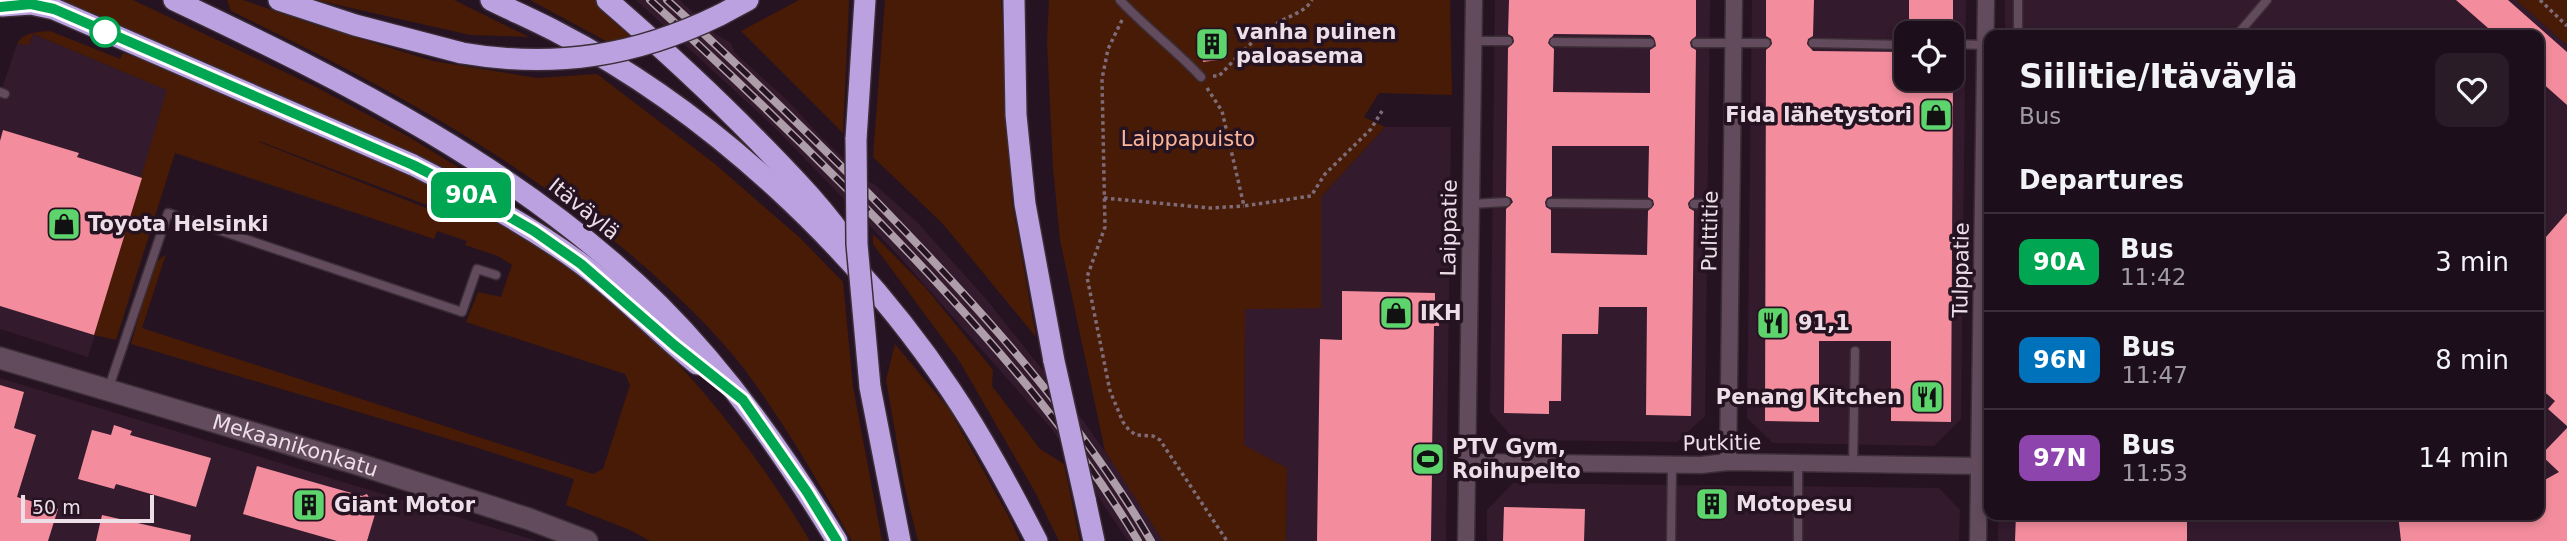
<!DOCTYPE html>
<meta charset="utf-8">
<style>
body{margin:0;font-family:"DejaVu Sans",sans-serif;background:#291c27;color:#f1f3f6;height:100vh;display:flex;flex-direction:column;font-size:26px;white-space:nowrap}
*{box-sizing:border-box;margin:0}
p{font-size:23px;color:#a09ca2}
.icon{flex:none;width:38px;height:38px;fill:none;stroke:currentColor;stroke-width:2;stroke-linecap:round;stroke-linejoin:round}
.map{position:relative;flex:1;overflow:hidden}
.panel{position:absolute;left:1984px;top:30px;width:560px;height:490px;display:flex;flex-direction:column;background:#1c0e1a;border-radius:14px;box-shadow:0 4px 10px #0003,0 0 0 2px #3a2e39}
.panel>*{flex:none}
.badge{padding:0 14px;border-radius:10px;font-size:24px;line-height:46px}
.controls{position:absolute;left:1894px;top:21px;display:grid;gap:14px}
.controls a{display:grid;place-items:center;width:70px;height:70px;border-radius:14px;background:#1c0e1a;box-shadow:0 4px 10px #0003,0 0 0 2px #3a2e39;font-size:35px}
.scale{position:absolute;left:21px;bottom:18px;width:133px;box-sizing:border-box;padding-left:7px;border:4px solid #eddfe8;border-top:0;font-size:19px;line-height:24px;white-space:nowrap;color:#eddfe8;-webkit-text-stroke:5px #261322;paint-order:stroke}
.map>.badge{position:absolute;translate:-50% -50%;box-shadow:0 0 0 4px #fff}
h2{padding:0 35px;font-size:26px;line-height:63px}
.round{display:grid;place-items:center;flex:none;width:74px;height:74px;border-radius:14px;background:#291c27}
.overview{display:flex;align-items:center;justify-content:space-between;height:119px;padding:0 35px}
h1{font-size:33px;font-weight:800;line-height:52px}
ul{padding:0;list-style:none}
li{display:flex;align-items:center;gap:21px;height:98px;padding:0 35px;border-top:2px solid #3a2e39}
li div{flex:1}
li b{display:block;font-size:26px}
li em{font-style:normal}
li .badge{min-width:77px;font-weight:700;text-align:center}
.map>svg:first-child{display:block}
.built{fill:#331a2d;fill-rule:evenodd}
.green{fill:#471b05;fill-rule:evenodd}
.building{fill:#f38d9d;fill-rule:evenodd}
.lines{fill:none;stroke-linecap:round;stroke-linejoin:round}
.lane-casing{stroke:#3b2e37;stroke-width:11}
.street-casing{stroke:#3b2e37;stroke-width:19}
.secondary-casing{stroke:#3b2e37;stroke-width:24}
.highway-casing{stroke:#3b2e37;stroke-width:24}
.path{stroke:#7d6c78;stroke-width:3.5;stroke-dasharray:3.5 3.5;stroke-linecap:butt}
.lane{stroke:#624b5c;stroke-width:8}
.street{stroke:#624b5c;stroke-width:16}
.secondary{stroke:#624b5c;stroke-width:21}
.highway{stroke:#bba1e0;stroke-width:21}
.rail-casing{stroke:#ae9ea9;stroke-width:8}
.rail{stroke:#261322;stroke-width:5;stroke-dasharray:16;stroke-linecap:butt}
.highway-bridge-casing{stroke:#3b2e37;stroke-width:24;stroke-linecap:butt}
.highway-bridge{stroke:#bba1e0;stroke-width:21}
.line-casing{stroke:#fff;stroke-width:16}
.line{stroke:#00a651;stroke-width:10}
.stop-dot{fill:#fff;stroke:#00a651;stroke-width:3.5}
.labels{text-anchor:middle;dominant-baseline:central;stroke-width:7;stroke-linejoin:round;paint-order:stroke}
.poi-label{font-size:21px;font-weight:bold;fill:#eddfe8;stroke:#261322;text-anchor:start}
.park-label{font-size:21px;fill:#fcb697;stroke:#261322}
.street-label{font-size:21px;fill:#eddfe8;stroke:#261322}
</style>
<div class="map">
<svg width="2567" height="541" viewBox="0 0 2567 541">
<rect width="100%" height="100%" fill="#261322"/>
<!-- built -->
<g class="built">
<polygon points="636,0 680,0 715,34 731,43 735,53 790,103 820,136 867,181 874,184 917,222 986,299 1084,422 1132,490 1163,541 1128,541 1051,428 899,256 775,128"/>
<polygon points="1495,0 1710,0 1705,416 1677,442 1515,440 1490,412"/>
<path d="M1752 0H1966L1961 419 1934 446 1773 443 1747 418ZM1906 33H1951V79H1906Z"/>
<polygon points="2005,0 2516,0 2567,45 2567,541 1998,541 1998,515 2539,514 2539,35 2005,35"/>
<polygon points="33,34 168,90 88,357 0,329 0,94 17,44 29,45"/>
<polygon points="1385,127 1451,127 1446,541 1286,541 1287,468 1244,446 1245,309 1320,307 1321,197"/>
<polygon points="0,378 419,505 537,541 0,541"/>
<polygon points="1513,483 1939,488 1960,510 1959,541 1487,541 1487,510"/>
</g>
<!-- green -->
<g class="green">
<polygon points="48,0 133,0 316,87 409,137 464,171 462,181"/>
<path d="M227 0H243L312 24 433 61 537 78 597 74 715 164 800 238 843 282 853 387 882 541H852C819 483 785 424 745 370 716 332 681 299 645 267 520 157 380 83 231 11Z"/>
<polygon points="316,0 454,0 529,37 470,35"/>
<polygon points="530,0 595,0 637,34 608,42"/>
<polygon points="799,0 849,0 843,133 741,31"/>
<polygon points="885,0 1001,0 1012,202 1036,337 943,224 873,157"/>
<polygon points="1049,0 1450,0 1452,95 1379,93 1364,117 1385,127 1321,197 1321,308 1245,309 1244,445 1287,468 1286,541 1163,541 1105,451 1060,240 1053,168 1047,41"/>
<polygon points="2516,0 2567,0 2567,45"/>
<path d="M50 31 120 59 123 53 155 64C214 90 272 115 331 140 397 169 464 198 525 238 564 263 606 292 639 324 705 388 763 462 810 541H650L630 530 566 505 574 479 472 446 131 344 154 264 166 254 142 328 593 474 603 469 630 385 625 374 466 322 478 292 501 297 512 265 498 256 465 245 467 241 437 231 434 239 175 153 116 340 94 335 167 90 33 34 29 45 17 44C23 32 38 32 50 31ZM259 141 424 204 459 221 259 142Z"/>
<polygon points="873,234 925,287 993,370 992,386 1040,449 1064,464 1080,541 1059,541 1035,492 960,362 873,244"/>
<polygon points="895,344 949,409 1009,517 1020,541 918,541 905,489 886,380"/>
</g>
<!-- building -->
<g class="building">
<path d="M1509 0H1696V36L1690 42 1691 47 1696 50 1694 197 1688 203 1689 208 1694 211 1691 416 1646 415 1647 307H1599L1598 334H1562L1561 401H1549V414L1504 413 1506 209 1513 202 1511 198 1506 196 1508 48 1514 42 1513 37 1508 34ZM1554 34 1650 35 1654 38 1656 46 1650 50V93L1553 92 1554 49 1548 43ZM1552 146H1649L1648 197 1653 200 1654 205 1648 211 1647 255 1551 253V210L1546 207 1545 202 1547 198 1552 196Z"/>
<polygon points="1766,0 1814,0 1813,36 1808,39 1807,44 1813,51 1906,52 1906,79 1953,79 1951,422 1891,421 1891,341 1819,341 1819,422 1765,421 1766,50 1772,44 1771,39 1766,36"/>
<rect x="1909" y="0" width="44" height="33"/>
<polygon points="2456,0 2508,0 2567,52 2567,105 2539,80 2539,35 2496,35"/>
<polygon points="1223,30 1226,59 1203,62 1199,33"/>
<polygon points="3,130 79,153 77,157 142,178 94,335 0,306 0,141"/>
<polygon points="2567,213 2567,426 2548,409 2555,401 2539,387 2539,245"/>
<polygon points="1342,291 1435,293 1435,310 1440,310 1439,326 1434,326 1432,454 1438,454 1438,471 1432,471 1431,541 1317,541 1320,339 1342,340"/>
<polygon points="0,385 24,392 14,428 36,435 17,497 58,509 48,541 0,541"/>
<polygon points="114,425 132,431 130,435 211,458 196,507 116,484 114,489 78,479 92,430 111,435"/>
<polygon points="2567,428 2567,541 2401,541 2398,514 2539,514 2539,483 2559,472 2541,455"/>
<polygon points="257,466 362,496 367,494 376,511 367,541 337,541 243,514"/>
<polygon points="1698,493 1727,493 1726,514 1698,514"/>
<polygon points="1504,507 1585,509 1584,541 1503,541"/>
<polygon points="2016,514 2187,514 2187,541 2015,541"/>
<polygon points="102,515 191,535 190,541 96,541"/>
</g>
<g class="lines">
<defs>
<g id="lane">
<path d="M1120 0C1145 27 1175 49 1201 77"/>
<polyline points="2018,35 2018,0"/>
<polyline points="2237,35 2267,0"/>
<polyline points="1473,41 1508,41"/>
<polyline points="1554,42 1650,43"/>
<polyline points="1696,43 1766,43"/>
<polyline points="1813,43 1906,45"/>
<polyline points="1953,44 1985,45"/>
<polyline points="0,92 5,94"/>
<polyline points="1551,203 1648,204"/>
<polyline points="1471,204 1506,202"/>
<polyline points="1694,204 1732,203"/>
<polyline points="108,390 168,213 462,312 477,269 496,275"/>
<polyline points="1853,464 1855,351"/>
<polyline points="1671,541 1672,465"/>
<polyline points="1798,541 1798,463"/>
</g>
<g id="street">
<polyline points="1467,462 1701,465 1728,462 1979,466"/>
<polyline points="1728,462 1734,0"/>
<polyline points="1466,541 1474,0"/>
<polyline points="1978,541 1986,0"/>
</g>
<g id="secondary">
<path id="s1" d="M0 358 364 466 529 519 587 541"/>
</g>
<g id="highway">
<path d="M174 0C347 82 521 169 659 305 729 375 786 457 837 541"/>
<polyline points="279,0 355,25 462,53"/>
<path d="M491 0C513 11 536 21 557 32 710 111 855 247 950 389 983 438 1010 489 1037 541"/>
<path d="M607 0C659 45 709 91 757 140 791 175 825 209 852 250"/>
<polyline points="1014,0 1016,115 1025,204 1054,361"/>
<path d="M2 6 31 4 54 9 413 165C470 194 527 224 579 262 621 293 657 332 697 364"/>
<polyline points="720,15 748,0"/>
<polyline points="856,139 865,0"/>
<polyline points="870,387 900,541"/>
<polyline points="1085,499 1094,541"/>
</g>
</defs>
<!-- lane casing -->
<use href="#lane" class="lane-casing"/>
<!-- street casing -->
<use href="#street" class="street-casing"/>
<!-- secondary casing -->
<use href="#secondary" class="secondary-casing"/>
<!-- highway casing -->
<use href="#highway" class="highway-casing"/>
<!-- path -->
<g class="path">
<polyline points="2540,0 2567,26"/>
<polyline points="1122,20 1108,49 1102,79 1105,227 1087,277 1110,391 1123,422 1129,430 1136,435 1153,436 1160,440 1227,541"/>
<path d="M1213 76H1219C1238 56 1257 35 1281 21 1292 15 1306 11 1312 0"/>
<polyline points="1207,88 1222,111 1244,206 1311,196 1325,174 1371,129 1382,111"/>
<polyline points="1104,198 1210,208 1244,206"/>
</g>
<!-- lane -->
<use href="#lane" class="lane"/>
<!-- street -->
<use href="#street" class="street"/>
<!-- secondary -->
<use href="#secondary" class="secondary"/>
<!-- highway -->
<use href="#highway" class="highway"/>
<defs>
<g id="rail">
<path d="M650 0C745 87 838 177 926 271 1004 355 1079 442 1138 541"/>
<path d="M667 0C738 64 806 131 874 199 976 304 1077 414 1151 541"/>
</g>
</defs>
<!-- rail casing -->
<use href="#rail" class="rail-casing"/>
<!-- rail -->
<use href="#rail" class="rail"/>
<defs>
<g id="highway-bridge">
<path d="M462 53C555 69 636 56 720 15"/>
<polyline points="856,139 857,244 870,387"/>
<polyline points="1054,361 1085,499"/>
</g>
</defs>
<!-- highway-bridge casing -->
<use href="#highway-bridge" class="highway-bridge-casing"/>
<!-- highway-bridge -->
<use href="#highway-bridge" class="highway-bridge"/>
</g>
<g class="lines">
<defs>
<polyline id="line" points="0,7 31,4 54,9 413,165 470,194 534,231 581,264 674,345 743,400 807,492 837,541"/>
</defs>
<!-- line casing -->
<use href="#line" class="line-casing"/>
<!-- line -->
<use href="#line" class="line"/>
</g>
<!-- icons -->
<defs>
<symbol id="building-square" viewBox="-11 -11 22 22"><rect x="-9" y="-9" width="18" height="18" rx="4" fill="#5ed56c" stroke="#261322"/><path d="M-4-6H4V6H1V3H-1V6H-4ZM-2.5-4.3h1.7v1.8h-1.7ZM.8-4.3h1.7v1.8H.8ZM-2.5-1h1.7V.8h-1.7ZM.8-1h1.7V.8H.8Z" fill="#111"/></symbol>
<symbol id="shop-square" viewBox="-11 -11 22 22"><rect x="-9" y="-9" width="18" height="18" rx="4" fill="#5ed56c" stroke="#261322"/><path d="M-5-2.5h2.3a2.7 3.5 0 0 1 5.4 0H5L5.5 6h-11ZM-1.5-2.5h3a1.5 2.3 0 0 0-3 0Z" fill="#111"/></symbol>
<symbol id="restaurant-square" viewBox="-11 -11 22 22"><rect x="-9" y="-9" width="18" height="18" rx="4" fill="#5ed56c" stroke="#261322"/><path d="M-5-6h1v4h1v-4h1v4h1v-4h1v5L-1.5 .5V6h-2V.5L-5-1ZM5-6V6H3V1.5H1.5Q1.5-4 5-6Z" fill="#111"/></symbol>
<symbol id="stadium-square" viewBox="-11 -11 22 22"><rect x="-9" y="-9" width="18" height="18" rx="4" fill="#5ed56c" stroke="#261322"/><path d="M0-5a6.5 5 0 1 0 0 10a6.5 5 0 1 0 0-10ZM-3.5-1.8h7v3.6h-7Z" fill="#111"/></symbol>
</defs>
<g fill-rule="evenodd">
<use href="#building-square" x="1193" y="25" width="38" height="38"/>
<use href="#shop-square" x="1917" y="96" width="38" height="38"/>
<use href="#shop-square" x="45" y="205" width="38" height="38"/>
<use href="#shop-square" x="1377" y="294" width="38" height="38"/>
<use href="#restaurant-square" x="1754" y="304" width="38" height="38"/>
<use href="#restaurant-square" x="1908" y="378" width="38" height="38"/>
<use href="#stadium-square" x="1409" y="440" width="38" height="38"/>
<use href="#building-square" x="1693" y="485" width="38" height="38"/>
<use href="#building-square" x="290" y="486" width="38" height="38"/>
</g>
<!-- markers -->
<circle class="stop-dot" cx="105" cy="32" r="14"/>
<g class="labels">
<!-- poi labels -->
<g class="poi-label">
<text x="1236" y="32">vanha puinen<tspan x="1236" dy="24">paloasema</tspan></text>
<text x="1912" y="115" text-anchor="end">Fida lähetystori</text>
<text x="88" y="224">Toyota Helsinki</text>
<text x="1420" y="313">IKH</text>
<text x="1798" y="323">91,1</text>
<text x="1902" y="397" text-anchor="end">Penang Kitchen</text>
<text x="1452" y="447">PTV Gym,<tspan x="1452" dy="24">Roihupelto</tspan></text>
<text x="1736" y="504">Motopesu</text>
<text x="334" y="505">Giant Motor</text>
</g>
<!-- park labels -->
<g class="park-label">
<text x="1188" y="139">Laippapuisto</text>
</g>
<!-- street labels -->
<g class="street-label">
<text transform="translate(584 209) rotate(39)">Itäväylä</text>
<text transform="translate(1449 228) rotate(-89)">Laippatie</text>
<text transform="translate(1710 231) rotate(-89)">Pulttitie</text>
<text transform="translate(1961 270) rotate(-89)">Tulppatie</text>
<text transform="translate(1722 443) rotate(-1)">Putkitie</text>
<text stroke="none"><textPath href="#s1" startOffset="308">Mekaanikonkatu</textPath></text>
</g>
</g>
</svg>
<div class="controls">
<a><svg class="icon" aria-label="locate" viewBox="0 0 24 24"><circle cx="12" cy="12" r="6"/><path d="M12 2v4M12 18v4M2 12h4M18 12h4"/></svg></a>
</div>
<div class="scale">50 m</div>
<b class="badge" style="left:471px;top:195px;background:#00a651;color:#fff">90A</b>
<section class="panel">
<div class="overview"><div><h1>Siilitie/Itäväylä</h1><p>Bus</p></div><a class="round"><svg class="icon" aria-label="heart" viewBox="0 0 24 24"><path d="M12 20l-8-8c-3-5 5-10 8-4 3-6 11-1 8 4z"/></svg></a></div>
<h2>Departures</h2>
<ul>
<li><span class="badge" style="background:#00a651;color:#fff">90A</span><div><b>Bus</b><p>11:42</p></div><em>3 min</em></li>
<li><span class="badge" style="background:#0072bc;color:#fff">96N</span><div><b>Bus</b><p>11:47</p></div><em>8 min</em></li>
<li><span class="badge" style="background:#8e44ad;color:#fff">97N</span><div><b>Bus</b><p>11:53</p></div><em>14 min</em></li>
</ul>
</section>
</div>
